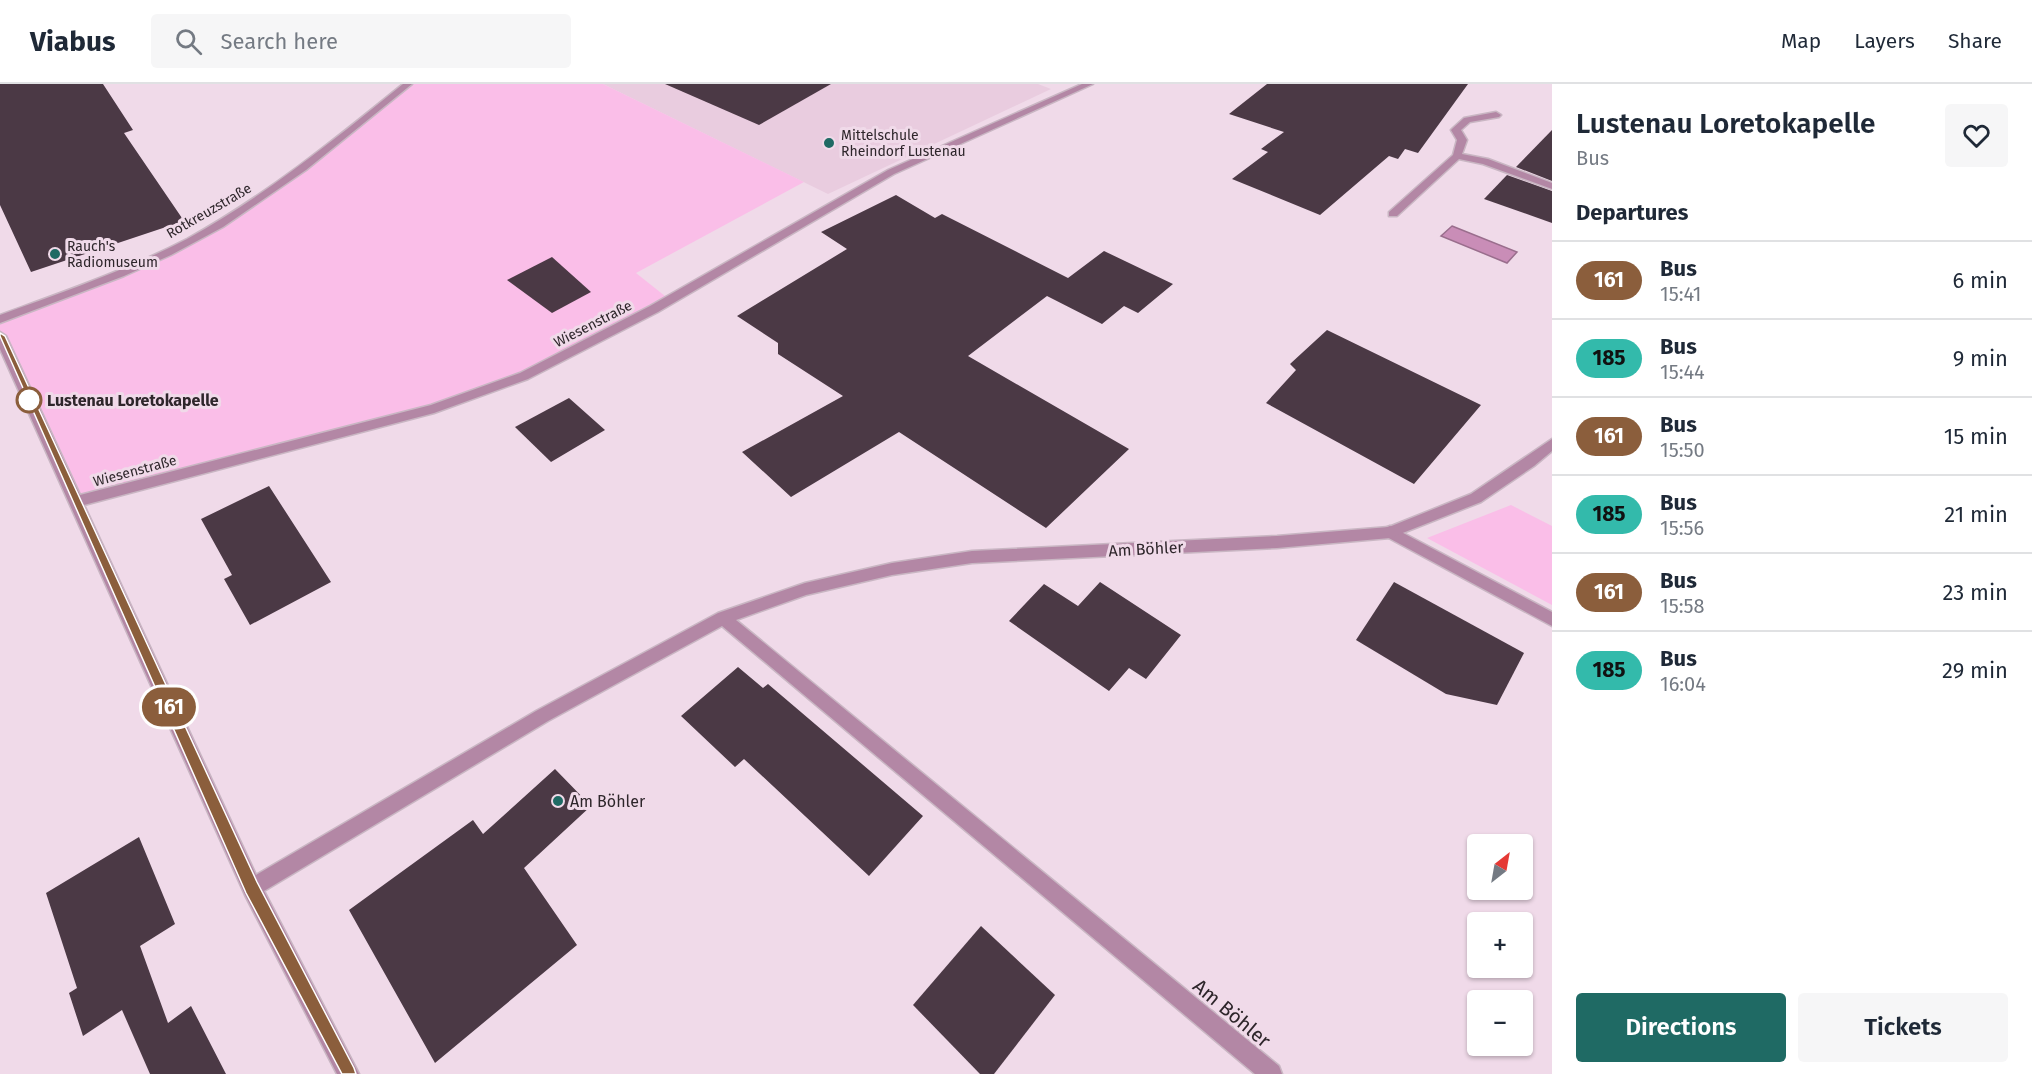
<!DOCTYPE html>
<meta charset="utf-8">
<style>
body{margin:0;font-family:"Fira Sans",sans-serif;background:#f6f6f7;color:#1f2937;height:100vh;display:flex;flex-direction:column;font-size:22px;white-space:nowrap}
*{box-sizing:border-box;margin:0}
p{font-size:20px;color:#747a83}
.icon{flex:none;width:33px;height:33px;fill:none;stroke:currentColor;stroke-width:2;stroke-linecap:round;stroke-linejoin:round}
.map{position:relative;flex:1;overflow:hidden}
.details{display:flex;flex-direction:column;background:#fff;width:480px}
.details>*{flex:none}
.badge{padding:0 12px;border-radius:20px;font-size:21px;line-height:39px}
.needle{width:39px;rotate:31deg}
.controls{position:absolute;left:1467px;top:750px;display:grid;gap:12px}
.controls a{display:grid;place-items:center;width:66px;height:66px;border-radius:6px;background:#fff;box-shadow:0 2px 4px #0004;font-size:30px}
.map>.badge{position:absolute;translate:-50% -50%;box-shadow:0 0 0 3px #fff}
h2{padding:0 24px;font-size:22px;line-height:54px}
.round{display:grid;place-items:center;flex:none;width:63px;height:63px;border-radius:6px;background:#f6f6f7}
.head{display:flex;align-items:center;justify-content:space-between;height:102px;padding:0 24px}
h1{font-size:28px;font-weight:600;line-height:45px}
.cta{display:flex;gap:12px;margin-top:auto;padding:12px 24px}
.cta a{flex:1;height:69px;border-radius:6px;background:#1f6a64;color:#fff;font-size:24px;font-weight:600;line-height:69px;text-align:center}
.cta a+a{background:#f6f6f7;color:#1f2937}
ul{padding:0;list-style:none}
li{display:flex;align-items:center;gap:18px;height:78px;padding:0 24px;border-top:2px solid #e0e1e3}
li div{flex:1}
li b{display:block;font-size:22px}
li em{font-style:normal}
li .badge{min-width:66px;font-weight:700;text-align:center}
header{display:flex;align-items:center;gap:36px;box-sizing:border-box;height:84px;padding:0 30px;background:#fff;border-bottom:2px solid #e0e1e3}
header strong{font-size:28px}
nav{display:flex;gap:33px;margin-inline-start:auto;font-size:21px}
.search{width:420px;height:54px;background:#f6f6f7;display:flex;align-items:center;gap:15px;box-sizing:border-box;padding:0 21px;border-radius:6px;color:#747a83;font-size:22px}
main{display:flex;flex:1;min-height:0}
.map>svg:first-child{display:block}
.built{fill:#e9ccdf}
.green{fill:#fabee8}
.water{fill:#c98db7;stroke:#9a6e8d;stroke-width:1.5}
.building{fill:#4b3945}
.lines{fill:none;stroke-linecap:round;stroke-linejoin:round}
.lane-casing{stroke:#c9b6c3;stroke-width:3}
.street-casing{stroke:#c9b6c3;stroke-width:3}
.lane{fill:#b387a5;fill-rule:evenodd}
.street{fill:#b387a5;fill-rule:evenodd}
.line{fill:#8b5e3c;stroke:#fff;stroke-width:1.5}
.poi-dot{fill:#1f6a64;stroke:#f0dae9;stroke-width:2}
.stop-dot{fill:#fff;stroke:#8b5e3c;stroke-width:3}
.labels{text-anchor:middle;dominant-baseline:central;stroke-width:6;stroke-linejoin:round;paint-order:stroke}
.far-poi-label{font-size:14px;fill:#2e262b;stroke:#f0dae9;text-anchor:start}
.far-street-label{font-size:14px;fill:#2e262b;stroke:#f0dae9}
.stop-label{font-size:16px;font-weight:bold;fill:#2e262b;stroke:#f0dae9;text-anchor:start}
.street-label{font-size:16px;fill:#2e262b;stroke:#f0dae9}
.poi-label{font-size:16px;fill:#2e262b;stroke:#f0dae9;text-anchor:start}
.near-street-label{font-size:20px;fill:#2e262b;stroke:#f0dae9}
</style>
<header>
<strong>Viabus</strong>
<div class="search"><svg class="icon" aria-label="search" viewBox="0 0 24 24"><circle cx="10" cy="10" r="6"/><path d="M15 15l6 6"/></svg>Search here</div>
<nav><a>Map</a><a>Layers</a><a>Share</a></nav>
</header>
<main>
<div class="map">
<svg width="1552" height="990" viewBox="0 0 1552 990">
<rect width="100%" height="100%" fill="#f0dae9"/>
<!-- built -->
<polygon class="built" points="603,0 1038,0 1051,5 828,110"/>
<!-- green -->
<g class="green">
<polygon points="408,0 603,0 804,98 636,189 670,216 504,300 410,331 75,418 0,253 0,235 158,173 259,116"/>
<polygon points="1511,421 1552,442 1552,521 1427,454"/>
</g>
<!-- water -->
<polygon class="water" points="1452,142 1517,168 1507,179 1441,152"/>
<!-- building -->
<g class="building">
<polygon points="0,0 103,0 133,46 124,49 184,137 31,188 0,121"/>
<polygon points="665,0 831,0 759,41"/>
<polygon points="1267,0 1468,0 1418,69 1405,65 1398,75 1389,72 1320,131 1232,95 1268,68 1261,65 1284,48 1229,30"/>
<polygon points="1552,46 1552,97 1516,83"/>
<polygon points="1507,91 1552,107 1552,139 1484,115"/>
<polygon points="896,111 935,134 942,130 1068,194 1104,167 1173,200 1138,229 1124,222 1102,240 1047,212 968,272 1129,365 1046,444 899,348 791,413 742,368 843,312 778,270 778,259 737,232 847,165 821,148"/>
<polygon points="552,173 591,208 552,229 507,196"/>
<polygon points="1327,246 1481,321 1414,400 1266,319 1296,286 1290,280"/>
<polygon points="569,314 605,346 551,378 515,343"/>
<polygon points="269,402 331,498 250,541 224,495 232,491 201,435"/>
<polygon points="1100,498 1181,551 1146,595 1129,584 1109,607 1009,537 1044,500 1078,522"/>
<polygon points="1394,498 1524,569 1497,621 1446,610 1356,556"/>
<polygon points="738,583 763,604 768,600 923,732 869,792 744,675 735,683 681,632"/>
<polygon points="555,685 591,722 524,784 577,861 435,979 349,826 473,736 483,750"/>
<polygon points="139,753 175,840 140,862 168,939 191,922 226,990 150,990 122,926 83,952 69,909 77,904 46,809"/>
<polygon points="981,842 1055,911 994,990 980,990 913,921"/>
</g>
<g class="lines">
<defs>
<g id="lane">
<polygon points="1496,28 1501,31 1499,33 1470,38 1461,46 1467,56 1462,70 1488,75 1552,99 1552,105 1483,80 1459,75 1397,132 1389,132 1389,128 1453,71 1457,56 1451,46 1453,44 1464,34"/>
<polygon points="1390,442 1552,528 1552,542 1385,452 1383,448 1385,444"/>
</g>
<g id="street">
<path d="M403 0H412L306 86 223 143 171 171 124 192 0 239V231C63 208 127 186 187 155 265 112 334 56 403 0Z"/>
<polygon points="1082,0 1093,0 894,90 658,228 528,295 434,329 84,421 256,791 536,627 718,529 805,499 892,479 972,467 1277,452 1389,443 1471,410 1552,355 1552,367 1534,382 1481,418 1390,454 1277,464 972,479 892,491 806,511 736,536 1279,982 1282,990 1255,990 722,542 548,637 264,807 359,990 337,990 245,811 0,265 0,248 6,252 80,411 431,321 520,289 650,222 888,86"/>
</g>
</defs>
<!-- lane casing -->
<use href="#lane" class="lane-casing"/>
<!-- street casing -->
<use href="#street" class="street-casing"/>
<!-- lane -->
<use href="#lane" class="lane"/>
<!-- street -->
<use href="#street" class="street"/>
</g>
<!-- line -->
<polygon class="line" points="0,249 5,252 257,798 354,984 356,990 342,990 246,809 0,252"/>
<!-- markers -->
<g class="poi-dot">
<circle cx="829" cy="59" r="6"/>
<circle cx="55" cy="170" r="6"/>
<circle cx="558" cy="717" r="6"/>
</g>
<circle class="stop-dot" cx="29" cy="316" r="12"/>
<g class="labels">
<!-- far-poi labels -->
<g class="far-poi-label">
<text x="841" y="51">Mittelschule<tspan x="841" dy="16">Rheindorf Lustenau</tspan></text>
<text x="67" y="162">Rauch's<tspan x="67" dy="16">Radiomuseum</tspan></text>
</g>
<!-- far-street labels -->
<g class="far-street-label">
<text transform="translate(209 127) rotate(-30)">Rotkreuzstraße</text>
<text transform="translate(593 240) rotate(-27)">Wiesenstraße</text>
<text transform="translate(135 387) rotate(-15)">Wiesenstraße</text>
</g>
<!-- stop labels -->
<g class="stop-label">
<text x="47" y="316">Lustenau Loretokapelle</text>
</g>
<!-- street labels -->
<g class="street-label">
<text transform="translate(1146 465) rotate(-3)">Am Böhler</text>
</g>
<!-- poi labels -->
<g class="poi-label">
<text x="570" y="717">Am Böhler</text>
</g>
<!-- near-street labels -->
<g class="near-street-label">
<text transform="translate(1232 929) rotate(40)">Am Böhler</text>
</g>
</g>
</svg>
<div class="controls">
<a><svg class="needle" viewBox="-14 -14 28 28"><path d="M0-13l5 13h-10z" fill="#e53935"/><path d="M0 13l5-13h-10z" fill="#747a83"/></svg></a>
<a>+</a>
<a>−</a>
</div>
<b class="badge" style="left:169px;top:623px;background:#8b5e3c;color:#fff">161</b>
</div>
<section class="details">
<div class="head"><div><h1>Lustenau Loretokapelle</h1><p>Bus</p></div><a class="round"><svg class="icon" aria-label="heart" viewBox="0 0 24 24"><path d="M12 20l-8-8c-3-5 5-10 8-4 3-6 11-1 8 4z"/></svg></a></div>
<h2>Departures</h2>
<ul>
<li><span class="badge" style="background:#8b5e3c;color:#fff">161</span><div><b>Bus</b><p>15:41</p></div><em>6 min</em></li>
<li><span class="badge" style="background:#33baab;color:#111">185</span><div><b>Bus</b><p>15:44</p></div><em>9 min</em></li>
<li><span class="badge" style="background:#8b5e3c;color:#fff">161</span><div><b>Bus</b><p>15:50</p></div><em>15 min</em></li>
<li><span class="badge" style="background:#33baab;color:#111">185</span><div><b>Bus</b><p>15:56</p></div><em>21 min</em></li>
<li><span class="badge" style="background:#8b5e3c;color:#fff">161</span><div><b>Bus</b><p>15:58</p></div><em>23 min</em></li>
<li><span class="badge" style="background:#33baab;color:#111">185</span><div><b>Bus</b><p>16:04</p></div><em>29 min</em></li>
</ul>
<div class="cta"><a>Directions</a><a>Tickets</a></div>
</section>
</main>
